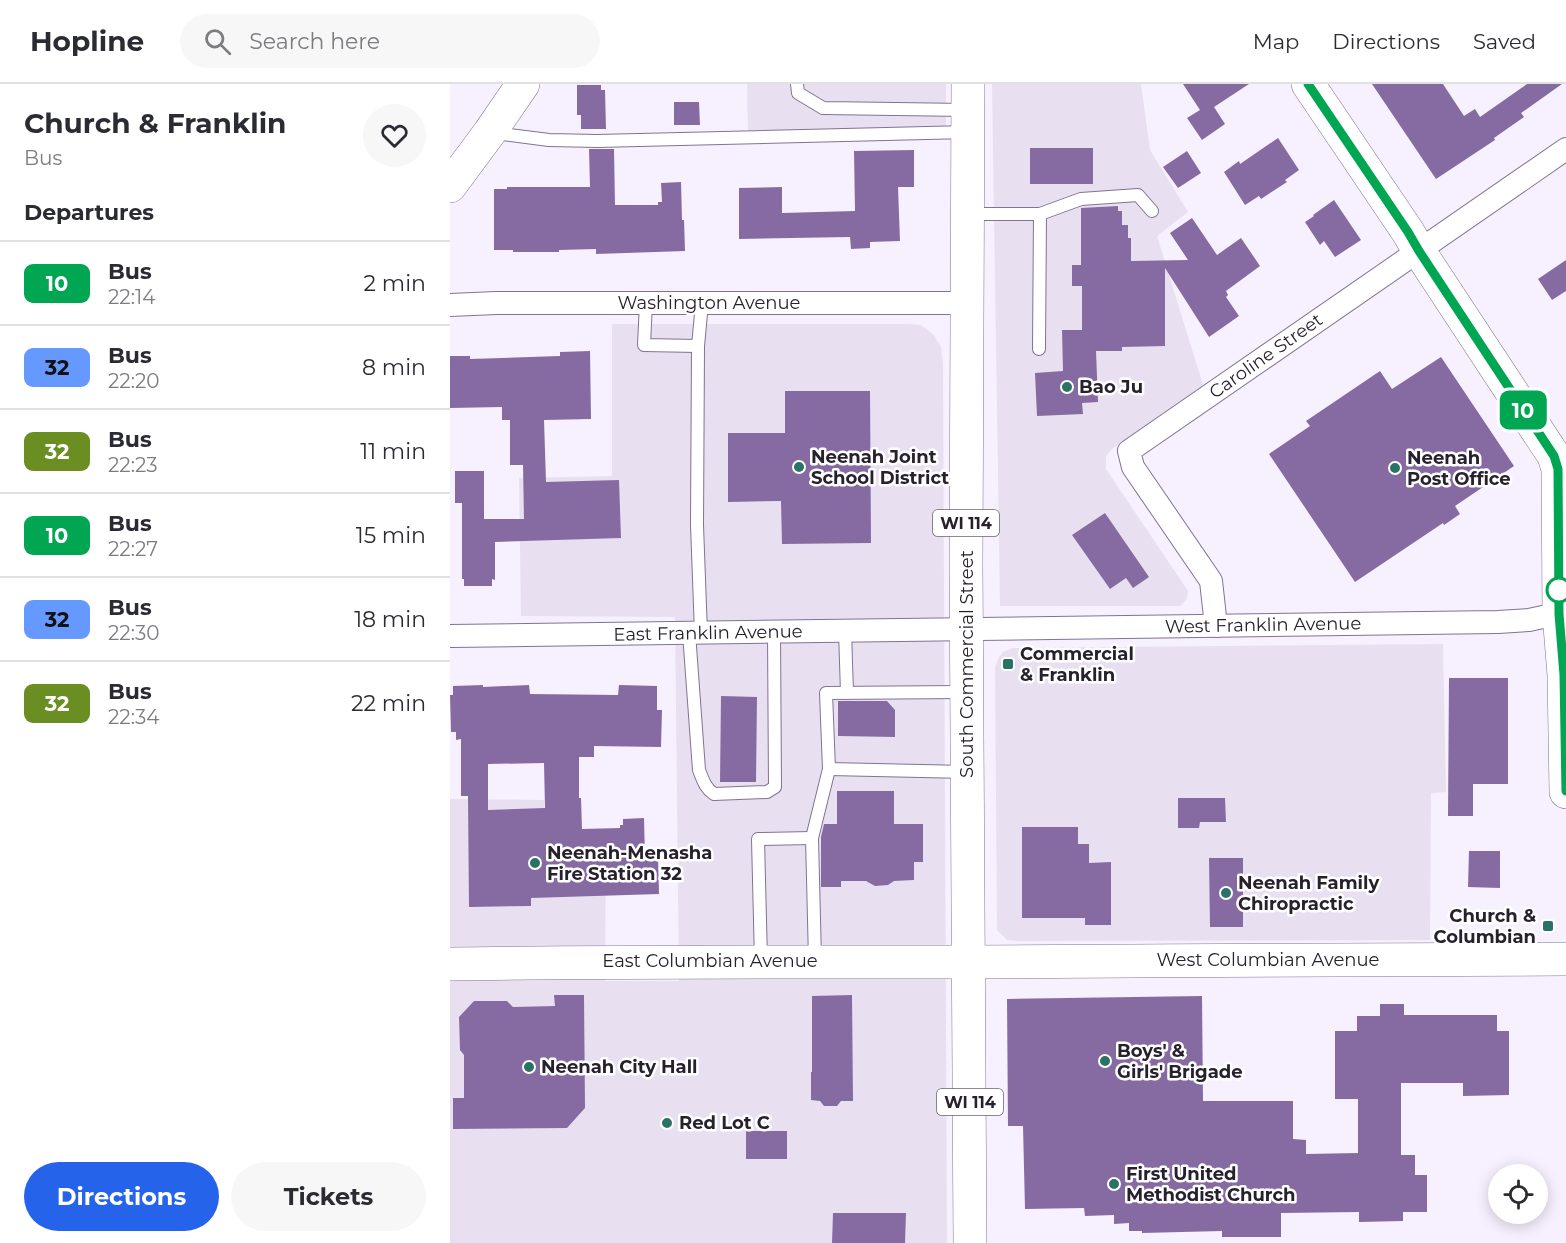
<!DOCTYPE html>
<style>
body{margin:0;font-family:Montserrat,sans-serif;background:#f7f7f7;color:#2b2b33;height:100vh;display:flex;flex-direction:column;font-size:22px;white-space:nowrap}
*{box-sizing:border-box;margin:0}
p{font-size:20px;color:#7c7c81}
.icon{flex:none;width:33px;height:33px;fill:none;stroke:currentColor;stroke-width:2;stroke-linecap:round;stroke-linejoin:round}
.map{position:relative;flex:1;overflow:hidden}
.details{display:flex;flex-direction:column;background:#fff;width:450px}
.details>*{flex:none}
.badge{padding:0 12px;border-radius:9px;font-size:21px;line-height:39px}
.buttons{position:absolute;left:1038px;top:1080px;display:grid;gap:12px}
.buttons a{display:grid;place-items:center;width:60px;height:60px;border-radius:50%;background:#fff;box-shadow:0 3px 15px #0003;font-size:30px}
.map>.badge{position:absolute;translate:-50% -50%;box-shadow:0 0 0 3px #fff}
h2{padding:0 24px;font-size:22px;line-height:54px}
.round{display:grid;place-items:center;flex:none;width:63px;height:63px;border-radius:32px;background:#f7f7f7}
.summary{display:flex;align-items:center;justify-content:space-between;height:102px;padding:0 24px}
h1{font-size:28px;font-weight:700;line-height:45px}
.primary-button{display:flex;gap:12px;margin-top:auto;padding:12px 24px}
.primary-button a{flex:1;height:69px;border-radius:36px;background:#2563eb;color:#fff;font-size:24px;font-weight:700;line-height:69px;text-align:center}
.primary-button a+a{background:#f7f7f7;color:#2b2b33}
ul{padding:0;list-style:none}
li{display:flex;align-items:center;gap:18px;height:84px;padding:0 24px;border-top:2px solid #e1e1e2}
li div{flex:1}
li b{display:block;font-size:22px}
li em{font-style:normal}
li .badge{min-width:66px;font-weight:700;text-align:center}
header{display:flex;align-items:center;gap:36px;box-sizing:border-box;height:84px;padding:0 30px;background:#fff;border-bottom:2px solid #e1e1e2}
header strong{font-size:28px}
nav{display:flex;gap:33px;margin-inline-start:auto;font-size:21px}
.search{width:420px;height:54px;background:#f7f7f7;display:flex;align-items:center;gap:15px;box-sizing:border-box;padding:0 21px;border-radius:33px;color:#7c7c81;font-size:22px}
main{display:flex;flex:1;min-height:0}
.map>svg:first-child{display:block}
.built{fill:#e8e0f1}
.building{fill:#866ba2;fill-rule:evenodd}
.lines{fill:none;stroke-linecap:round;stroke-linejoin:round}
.lane-casing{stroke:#817392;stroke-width:14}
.street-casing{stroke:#817392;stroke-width:24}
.secondary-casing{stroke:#817392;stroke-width:34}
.primary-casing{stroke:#817392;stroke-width:34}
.lane{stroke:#fff;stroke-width:12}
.street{stroke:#fff;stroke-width:22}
.secondary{stroke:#fff;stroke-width:33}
.primary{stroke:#fff;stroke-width:33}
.line-casing{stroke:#fff;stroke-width:14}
.line{stroke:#00a651;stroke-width:9}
.poi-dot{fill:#2b7166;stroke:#fff;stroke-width:2}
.stop-dot{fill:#fff;stroke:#00a651;stroke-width:3}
.labels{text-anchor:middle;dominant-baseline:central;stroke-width:5;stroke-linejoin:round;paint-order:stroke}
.shield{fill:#fff;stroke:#68646d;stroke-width:1.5}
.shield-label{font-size:16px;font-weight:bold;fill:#27212e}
.street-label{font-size:18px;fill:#27212e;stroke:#fff}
.poi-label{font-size:18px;font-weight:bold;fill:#27212e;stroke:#fff;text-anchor:start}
</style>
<header>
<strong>Hopline</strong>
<div class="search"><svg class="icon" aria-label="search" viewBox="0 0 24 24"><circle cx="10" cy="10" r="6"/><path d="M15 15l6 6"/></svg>Search here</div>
<nav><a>Map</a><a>Directions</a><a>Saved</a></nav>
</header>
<main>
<section class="details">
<div class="summary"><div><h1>Church &amp; Franklin</h1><p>Bus</p></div><a class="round"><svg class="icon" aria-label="heart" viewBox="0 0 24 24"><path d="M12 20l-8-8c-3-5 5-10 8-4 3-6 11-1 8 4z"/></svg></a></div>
<h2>Departures</h2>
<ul>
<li><span class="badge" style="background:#00a651;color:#fff">10</span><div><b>Bus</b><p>22:14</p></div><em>2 min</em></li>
<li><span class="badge" style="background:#69f;color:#111">32</span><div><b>Bus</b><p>22:20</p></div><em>8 min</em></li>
<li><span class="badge" style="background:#6b8e23;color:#fff">32</span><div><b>Bus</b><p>22:23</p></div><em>11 min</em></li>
<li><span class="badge" style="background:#00a651;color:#fff">10</span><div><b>Bus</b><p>22:27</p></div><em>15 min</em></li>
<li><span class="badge" style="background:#69f;color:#111">32</span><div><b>Bus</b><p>22:30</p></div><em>18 min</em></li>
<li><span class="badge" style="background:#6b8e23;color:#fff">32</span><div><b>Bus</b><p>22:34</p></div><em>22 min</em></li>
</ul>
<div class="primary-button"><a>Directions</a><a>Tickets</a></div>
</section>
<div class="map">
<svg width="1116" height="1159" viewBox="0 0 1116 1159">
<rect width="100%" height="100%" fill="#f7f0fe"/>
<!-- built -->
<g class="built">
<polygon points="297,0 496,0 496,44 298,47"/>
<polygon points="542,0 691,0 700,66 738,128 707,152 753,301 662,365 656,372 656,385 738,507 737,515 730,522 550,522"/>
<polygon points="162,240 458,240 471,241 483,250 491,263 493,280 497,1159 0,1159 0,715 94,716 94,745 156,746 155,897 229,897 225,533 71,532 69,394 162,392"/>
<polygon points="993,560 996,708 981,709 980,856 568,857 557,856 547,846 545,583 549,573 553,568 563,564"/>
</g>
<!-- building -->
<g class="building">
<polygon points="733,0 799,0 764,23 775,40 752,56 737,34 750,26"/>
<polygon points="922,0 993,0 1014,32 1025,25 1030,33 1077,0 1112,0 1071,29 1074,33 1044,54 1045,56 986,95"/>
<polygon points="127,1 151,1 151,6 155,6 156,45 131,45 131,31 127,31"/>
<polygon points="224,18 249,18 250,41 224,41"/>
<polygon points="828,54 849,86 835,96 837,98 811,115 809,112 795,121 774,88 789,77 790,80"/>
<rect x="580" y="64" width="63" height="36"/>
<polygon points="139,65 164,65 165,121 208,121 208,118 212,118 211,99 231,98 232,136 234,136 235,167 146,170 146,165 109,166 109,168 63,168 63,166 44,166 44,105 57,105 57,103 140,103"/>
<polygon points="464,66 464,103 448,103 450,157 420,158 420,164 401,165 400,153 289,155 289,104 332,103 332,129 405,127 404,67"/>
<polygon points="737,67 751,89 728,104 713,83"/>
<polygon points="884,116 911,156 885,173 874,157 870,161 855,138 864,132 863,131"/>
<polygon points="668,122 668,127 672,127 672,141 678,141 678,154 681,154 681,177 738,176 720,149 742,134 767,171 791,154 810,182 776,207 778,211 776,213 789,232 759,253 715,184 715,262 672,263 672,267 646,267 648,318 632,319 633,330 587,332 585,289 613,287 612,246 632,246 632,202 622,202 622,181 631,181 631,124"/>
<polygon points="1116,176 1116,207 1102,216 1088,195"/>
<polygon points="140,267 141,335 94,336 96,398 169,396 171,454 45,458 45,496 42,495 42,502 14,502 14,495 12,495 12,419 5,419 5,387 34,387 34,435 74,435 73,381 60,381 60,336 52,336 52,323 0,324 0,272 20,272 20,275 110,272 110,268"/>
<polygon points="991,273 1064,382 1005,422 1010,430 994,441 993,439 905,498 819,370 860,342 856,337 930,287 942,305"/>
<polygon points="335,307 420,307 421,459 332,460 331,417 278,418 278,349 335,349"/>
<polygon points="655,429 699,493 683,504 676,494 660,505 622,451"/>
<polygon points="999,594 1058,594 1058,700 1023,700 1023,732 998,732"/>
<path d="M33 601V603L79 601 80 610 168 611 169 601 207 602V626H212L211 663 144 662V673H129V714H131L132 745 170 744V741H173V735L194 734 195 774H208L209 810 81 814V822L19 823 18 712H11V655L6 656V648H1L0 611H3V602ZM94 679 95 724 38 726V680Z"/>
<polygon points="271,612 307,613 306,698 270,698"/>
<polygon points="388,617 437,617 445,626 445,653 388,652"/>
<polygon points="387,707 444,707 444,740 473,740 473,778 464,778 464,796 444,797 438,801 425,802 416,797 391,797 391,803 371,803 371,753 374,740 387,740"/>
<polygon points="728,714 775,714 776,738 750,738 749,744 728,744"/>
<polygon points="572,743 628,743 628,760 639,760 639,779 661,778 661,841 635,841 635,834 572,834"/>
<polygon points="1019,767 1050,767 1050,804 1018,803"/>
<polygon points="759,774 793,774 793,843 760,843"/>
<polygon points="104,911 134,911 135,1024 117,1044 3,1045 3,1014 14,1014 14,971 10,966 9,933 24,917 57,917 63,923 105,922"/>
<polygon points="402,911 403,1017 391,1017 387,1022 374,1022 370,1017 361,1016 361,988 362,988 362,912"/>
<polygon points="752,912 753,1017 843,1017 843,1055 856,1056 856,1070 908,1069 908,1015 885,1015 885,947 907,947 907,932 930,932 930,920 954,920 954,931 1047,931 1047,947 1059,947 1059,1011 1013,1012 1013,999 951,999 951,1071 965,1071 965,1091 977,1091 977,1128 953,1128 953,1137 909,1138 909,1128 831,1129 831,1153 772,1153 772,1147 692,1149 692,1147 679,1147 679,1139 664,1140 664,1131 635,1132 634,1124 575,1125 573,1042 558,1042 557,915"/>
<rect x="296" y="1047" width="41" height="28"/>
<polygon points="383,1129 456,1129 455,1159 382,1159"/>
</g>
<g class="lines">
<defs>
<g id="lane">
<polyline points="347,0 348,9 373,24 517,26"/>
<polyline points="44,49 99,56 147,57 518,48"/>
<polyline points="519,130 590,130 631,115 688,111 702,127"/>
<polyline points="196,219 194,261 248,262 252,219"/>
<polyline points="248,262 247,441 251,549"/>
<polyline points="589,265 590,130"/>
<polyline points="395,547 397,609"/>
<path d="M239 549 249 686C253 696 255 704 264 710L317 708 325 703 324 548"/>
<polyline points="514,608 376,609 379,685 517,688"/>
<polyline points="365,876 362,754 379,685"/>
<polyline points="311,877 308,755 362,754"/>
</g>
<g id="street">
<polyline points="0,221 46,219 517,219"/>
<polyline points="766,542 761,497 683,383 679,367 1116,65"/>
<polyline points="0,552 1048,538 1079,536 1116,528"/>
</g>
<g id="secondary">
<polyline points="858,0 958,148 969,167 1104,372 1108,385 1109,530 1114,591 1116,708"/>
<polyline points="0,102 40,48 73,0"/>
<path d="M0 880C174 877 348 878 522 878 720 877 918 875 1116 875"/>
</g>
<polyline id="primary" points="518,0 516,480 520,1159"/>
</defs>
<!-- lane casing -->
<use href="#lane" class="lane-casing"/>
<!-- street casing -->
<use href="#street" class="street-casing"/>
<!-- secondary casing -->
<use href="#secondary" class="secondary-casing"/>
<!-- primary casing -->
<use href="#primary" class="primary-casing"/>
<!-- lane -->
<use href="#lane" class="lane"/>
<!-- street -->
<use href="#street" class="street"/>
<!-- secondary -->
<use href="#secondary" class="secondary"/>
<!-- primary -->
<use href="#primary" class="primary"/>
</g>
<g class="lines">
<defs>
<polyline id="line" points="858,0 958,148 969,167 1104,372 1108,385 1109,530 1114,591 1116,707"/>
</defs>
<!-- line casing -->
<use href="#line" class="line-casing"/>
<!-- line -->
<use href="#line" class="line"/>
</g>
<!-- markers -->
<g class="poi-dot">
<circle cx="617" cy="303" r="6"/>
<circle cx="349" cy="383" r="6"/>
<circle cx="945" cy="384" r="6"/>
<rect x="552" y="574" width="12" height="12" rx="3"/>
<circle cx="85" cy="779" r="6"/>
<circle cx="776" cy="809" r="6"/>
<rect x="1092" y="836" width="12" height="12" rx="3"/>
<circle cx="655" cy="977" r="6"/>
<circle cx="79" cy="983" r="6"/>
<circle cx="217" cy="1039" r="6"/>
<circle cx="664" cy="1100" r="6"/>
</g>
<circle class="stop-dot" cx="1109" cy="506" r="12"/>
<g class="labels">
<!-- shield labels -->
<g class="shield">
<rect x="483" y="426" width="66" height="26" rx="4.5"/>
<rect x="487" y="1005" width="66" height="26" rx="4.5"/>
</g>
<g class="shield-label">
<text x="516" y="439">WI 114</text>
<text x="520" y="1018">WI 114</text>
</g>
<!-- street labels -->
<g class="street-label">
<text x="259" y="219">Washington Avenue</text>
<text transform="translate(816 272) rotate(-35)">Caroline Street</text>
<text transform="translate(813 541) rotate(-1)">West Franklin Avenue</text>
<text transform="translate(258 549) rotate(-1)">East Franklin Avenue</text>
<text transform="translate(517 580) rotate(-90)">South Commercial Street</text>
<text x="818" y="876">West Columbian Avenue</text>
<text x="260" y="877">East Columbian Avenue</text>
</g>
<!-- poi labels -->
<g class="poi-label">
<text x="629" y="303">Bao Ju</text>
<text x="361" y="373">Neenah Joint<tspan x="361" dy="21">School District</tspan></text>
<text x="957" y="374">Neenah<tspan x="957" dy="21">Post Office</tspan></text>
<text x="570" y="570">Commercial<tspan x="570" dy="21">&amp; Franklin</tspan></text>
<text x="97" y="769">Neenah-Menasha<tspan x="97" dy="21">Fire Station 32</tspan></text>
<text x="788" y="799">Neenah Family<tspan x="788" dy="21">Chiropractic</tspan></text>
<text x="1086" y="832" text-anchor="end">Church &amp;<tspan x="1086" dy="21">Columbian</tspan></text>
<text x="667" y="967">Boys' &amp;<tspan x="667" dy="21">Girls' Brigade</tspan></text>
<text x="91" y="983">Neenah City Hall</text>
<text x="229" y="1039">Red Lot C</text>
<text x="676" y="1090">First United<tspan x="676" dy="21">Methodist Church</tspan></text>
</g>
</g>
</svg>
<div class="buttons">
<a><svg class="icon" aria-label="locate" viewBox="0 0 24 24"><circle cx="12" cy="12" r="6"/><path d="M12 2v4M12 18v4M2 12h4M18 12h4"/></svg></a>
</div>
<b class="badge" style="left:1073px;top:326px;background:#00a651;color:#fff">10</b>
</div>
</main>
